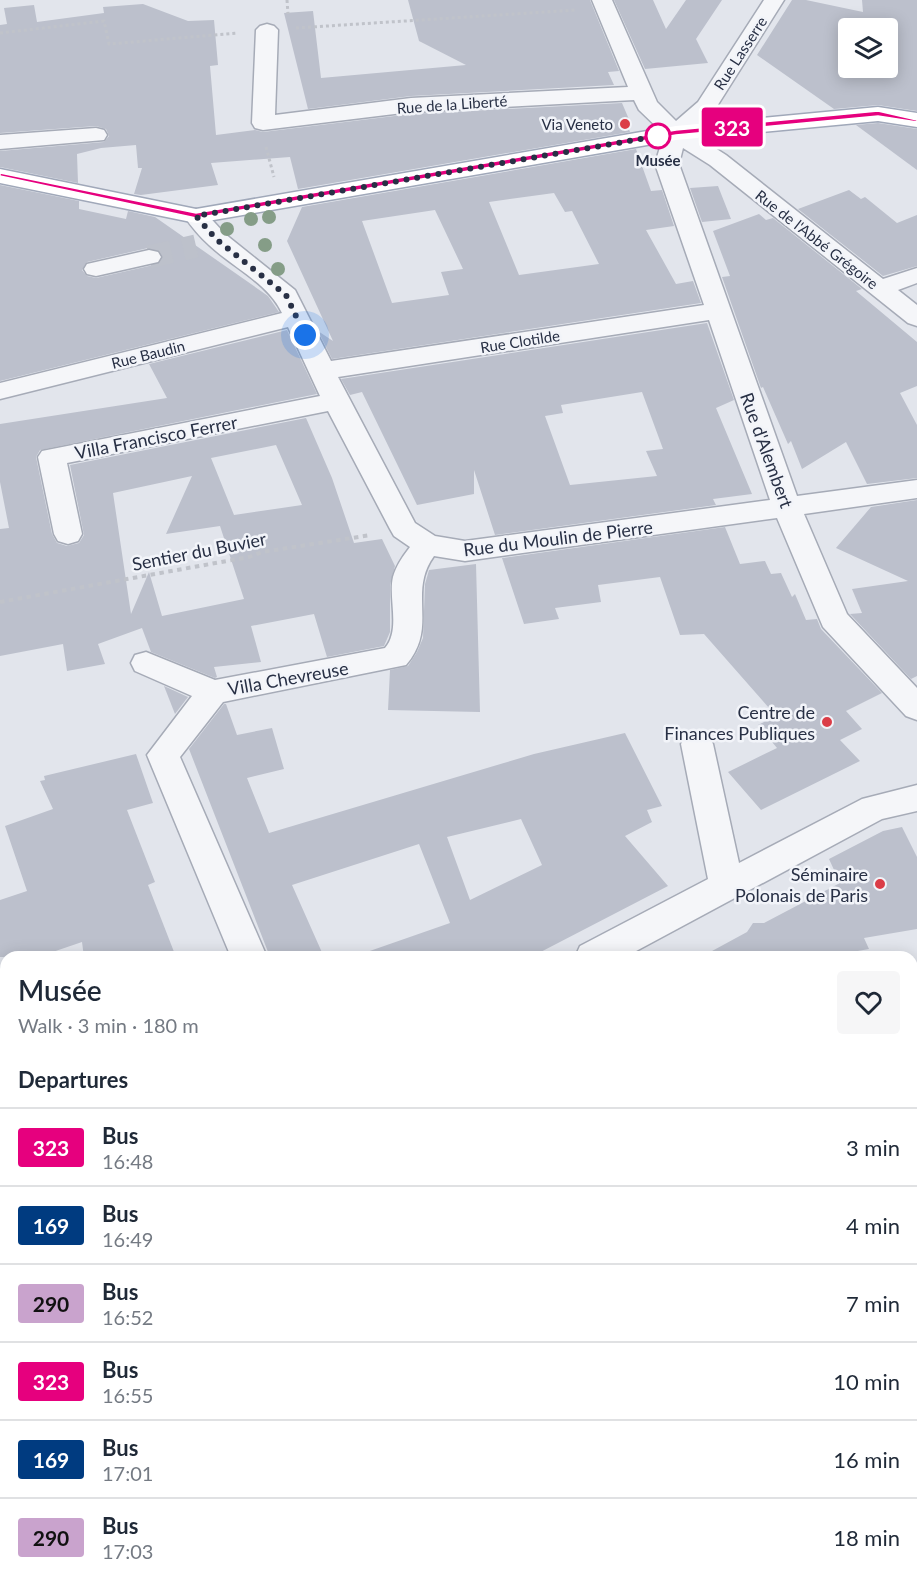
<!DOCTYPE html>
<meta charset="utf-8">
<style>
body{margin:0;font-family:Lato,sans-serif;background:#f6f6f7;color:#1f2937;height:100vh;display:flex;flex-direction:column;font-size:22px;white-space:nowrap}
*{box-sizing:border-box;margin:0}
p{font-size:20px;color:#747a83}
.icon{flex:none;width:33px;height:33px;fill:none;stroke:currentColor;stroke-width:2;stroke-linecap:round;stroke-linejoin:round}
.map{position:relative;flex:1;overflow:hidden}
.sheet{position:absolute;left:0px;top:951px;width:918px;height:638px;display:flex;flex-direction:column;background:#fff;border-radius:18px 18px 0 0;box-shadow:0 3px 15px #0003}
.sheet>*{flex:none}
.badge{padding:0 12px;border-radius:4px;font-size:21px;line-height:39px}
.tools{position:absolute;left:838px;top:18px;display:grid;gap:12px}
.tools a{display:grid;place-items:center;width:60px;height:60px;border-radius:6px;background:#fff;box-shadow:0 3px 15px #0003;font-size:30px}
.you{position:absolute;width:30px;height:30px;margin:-15px;border:4px solid #fff;border-radius:50%;background:#1a73e8;box-shadow:0 0 0 9px #1a73e833}
.map>.badge{position:absolute;translate:-50% -50%;box-shadow:0 0 0 3px #fff}
h2{padding:0 18px;font-size:22px;line-height:54px}
.round{display:grid;place-items:center;flex:none;width:63px;height:63px;border-radius:6px;background:#f6f6f7}
.summary{display:flex;align-items:center;justify-content:space-between;height:102px;padding:0 18px}
h1{font-size:28px;font-weight:600;line-height:45px}
ul{padding:0;list-style:none}
li{display:flex;align-items:center;gap:18px;height:78px;padding:0 18px;border-top:2px solid #e0e1e3}
li div{flex:1}
li b{display:block;font-size:22px}
li em{font-style:normal}
li .badge{min-width:66px;font-weight:700;text-align:center}
.map>svg:first-child{display:block}
.built{fill:#d0d4de}
.green{fill:#c6d6c2}
.building{fill:#bcc0cc;fill-rule:evenodd}
.lines{fill:none;stroke-linecap:round;stroke-linejoin:round}
.minor-tunnel{stroke:#bdc1cb;stroke-width:23;stroke-dasharray:23 12;stroke-linecap:butt}
.minor-casing{stroke:#a6abb7;stroke-width:3}
.major-casing{stroke:#a0a8b9;stroke-width:3}
.path-far1{stroke:#c0c3ca;stroke-width:3;stroke-dasharray:3 3;stroke-linecap:butt}
.path{stroke:#c0c3ca;stroke-width:4;stroke-dasharray:4.5 4.5;stroke-linecap:butt}
.minor{fill:#f5f6f9;fill-rule:evenodd}
.major{fill:#fff;fill-rule:evenodd}
.tree{fill:#859d87}
.line{fill:#e6007e;stroke:#fff;stroke-width:1.5}
.walk{stroke:#283045;stroke-width:6;stroke-dasharray:0 10.8}
.poi-dot{fill:#db3d47;stroke:#f2f4f9;stroke-width:2}
.stop-dot{fill:#fff;stroke:#e6007e;stroke-width:3}
.labels{text-anchor:middle;dominant-baseline:central;stroke-width:5;stroke-linejoin:round;paint-order:stroke}
.far-street-label{font-size:15px;fill:#283045;stroke:#f2f4f9}
.far-poi-label{font-size:15px;fill:#283045;stroke:#f2f4f9;text-anchor:end}
.far-stop-label{font-size:15px;font-weight:bold;fill:#283045;stroke:#f2f4f9}
.street-label{font-size:18px;fill:#283045;stroke:#f2f4f9}
.poi-label{font-size:18px;fill:#283045;stroke:#f2f4f9;text-anchor:end}
</style>
<div class="map">
<svg width="917" height="1588" viewBox="0 0 917 1588">
<rect width="100%" height="100%" fill="#e2e5ec"/>
<!-- built -->
<polygon class="built" points="912,1145 917,1145 917,1588 638,1588 636,1583 912,1582"/>
<!-- green -->
<polygon class="green" points="917,1155 917,1220 912,1220 912,1156"/>
<!-- building -->
<g class="building">
<polygon points="408,0 590,0 619,71 608,72 614,85 411,96 308,109 284,13 313,11 321,78 466,65 419,41"/>
<polygon points="614,0 653,0 666,29 686,0 722,0 696,39 708,63 645,69"/>
<path d="M792 0H806L863 12 862 0H917V111L878 105 834 109 757 55ZM849 28H888V68H849Z"/>
<polygon points="143,4 188,21 214,20 218,65 210,66 216,135 255,130 263,132 411,114 622,103 631,124 628,127 630,132 298,189 290,157 211,163 218,185 141,195 134,194 142,168 138,168 136,145 101,148 77,154 78,183 0,167 0,151 104,142 109,136 106,129 96,126 0,133 0,25 7,24 4,8 34,5 37,22 104,13 103,7"/>
<polygon points="878,123 917,129 917,170 856,125"/>
<path d="M636 149 651 191 662 190 674 226 646 230 676 284 693 281 701 303 332 359 318 331 333 341 287 241 302 207ZM554 193 565 212 572 211 599 264 519 275 489 202ZM435 210 463 269 441 272 449 295 392 303 362 221Z"/>
<path d="M0 185 79 201V209L126 219 128 211 155 217 268 296 279 312 0 381ZM148 248 160 251 163 258 158 264 96 278 87 276 82 270 87 262Z"/>
<polygon points="718,186 731,219 702,222 690,188"/>
<polygon points="849,190 861,199 865,197 897,223 917,215 917,266 883,276 798,209"/>
<polygon points="759,214 766,220 773,218 862,289 856,291 917,342 917,386 900,393 917,425 917,478 867,484 846,442 802,469 791,441 788,444 763,387 761,388 722,277 730,276 713,231"/>
<path d="M707 323 734 400 716 408 752 494 713 499 716 505 495 535 474 470V494L417 505 362 392 350 395 341 379ZM642 392 663 449 646 451 657 476 570 485 545 416 563 413 561 405Z"/>
<path d="M287 330 317 394 40 450 36 457 52 534 57 543 67 546 79 543 84 535 70 465 306 418 332 478 354 543 382 539 395 566 390 585V632L384 646 327 657 314 614 251 626 261 662 214 667 217 677 215 678 151 652 142 628 98 644 105 664 67 671 63 644 0 656V529L9 528 0 482V424L167 398 149 364ZM276 445 302 505 234 515 211 458ZM192 476 166 534 220 526 244 599 162 616 149 572 131 614 113 493Z"/>
<polygon points="917,500 917,676 911,679 850,614 862,613 852,589 908,581 836,548 871,507"/>
<polygon points="725,527 740,564 765,561 771,574 781,573 792,597 795,594 806,620 817,619 821,629 882,693 846,711 862,729 840,740 860,761 761,810 728,772 777,748 758,725 776,716 704,634 680,635 660,577 598,585 601,602 555,608 559,619 524,624 502,558"/>
<polygon points="476,564 480,712 388,710 390,670 408,666 417,652 423,638 425,584 429,570"/>
<polygon points="164,686 188,697 175,714"/>
<path d="M224 704H226L237 735 272 728 284 769 247 778 269 833 534 754 625 733 662 806 647 810 652 822 625 836 668 886 531 957H365L364 953 450 923 419 844 292 885 324 957H270L189 749ZM521 819 542 865 470 900 447 837Z"/>
<polygon points="136,754 153,803 127,810 155,882 148,885 176,957 84,957 82,942 38,957 0,957 0,900 27,891 5,826 53,809 40,781 45,780 44,776"/>
<polygon points="902,827 917,857 917,929 864,938 869,949 852,952 843,957 701,957 747,932 753,923 764,923 840,883 829,859 883,831"/>
</g>
<g class="lines">
<!-- minor-tunnel -->
<polyline class="minor-tunnel" points="149,257 196,246"/>
<defs>
<g id="minor">
<path d="M592 0H612L657 102 676 121 698 102 764 0H784L714 111 690 132 726 155 883 279 917 268V283L898 290 917 305V326L908 323 710 165 683 148 679 164 797 496 917 480V498L804 514 847 614 917 688V720L906 716 823 627 777 518 465 561 434 556C407 593 439 627 406 665L223 702 180 757 267 957H231L147 755 192 696 135 671 131 663 135 655 146 652 215 680 385 648C401 630 388 598 393 577 396 566 403 556 410 547L394 536 390 529 328 411 67 463 82 534 78 541 68 544 58 541 54 534 38 457 42 451 320 396 288 327 0 399V383L282 313C268 283 232 267 209 245 200 237 191 226 184 216L188 211 196 209 204 211 225 234 295 290 331 361 704 305 655 164 664 134 639 110 634 100 411 112 263 130 255 128 252 123 256 30 260 26 267 24 274 26 278 30 275 115 411 98 628 87ZM709 320 770 500 465 541 435 536 415 523 338 377Z"/>
<polygon points="96,128 104,130 107,135 104,140 0,149 0,135"/>
<polygon points="149,250 158,252 161,257 158,262 96,276 87,274 84,269 87,264"/>
<polygon points="697,732 708,735 713,744 739,863 862,799 917,785 917,811 882,819 625,957 575,957 580,946 708,879 681,744 686,735"/>
<polygon points="6,1190 6,1226 0,1228 0,1192"/>
<polygon points="6,1565 6,1582 43,1582 44,1588 0,1588 0,1576"/>
<polygon points="449,1582 495,1582 496,1588 450,1588"/>
</g>
<polygon id="major" points="878,107 917,113 917,127 878,121 676,140 196,223 0,183 0,169 196,209 676,126"/>
</defs>
<!-- minor casing -->
<use href="#minor" class="minor-casing"/>
<!-- major casing -->
<use href="#major" class="major-casing"/>
<!-- path-far1 -->
<g class="path-far1">
<polyline points="287,0 288,14"/>
<polyline points="296,28 576,10"/>
<polyline points="0,33 104,21 109,44 238,33"/>
<polyline points="266,147 274,177"/>
</g>
<!-- path -->
<polyline class="path" points="0,602 249,557 262,552 371,535"/>
<!-- minor -->
<use href="#minor" class="minor"/>
<!-- major -->
<use href="#major" class="major"/>
</g>
<!-- trees -->
<g class="tree">
<circle cx="269" cy="217" r="7"/>
<circle cx="251" cy="219" r="7"/>
<circle cx="227" cy="229" r="7"/>
<circle cx="265" cy="245" r="7"/>
<circle cx="278" cy="269" r="7"/>
</g>
<!-- line -->
<polygon class="line" points="878,111 917,120 917,122 878,116 676,135 196,218 0,176 0,173 196,213 676,130"/>
<g class="lines">
<!-- walk -->
<polyline class="walk" points="305,335 286,295 216,239 196,216 658,136"/>
</g>
<!-- markers -->
<g class="poi-dot">
<circle cx="625" cy="124" r="6"/>
<circle cx="827" cy="722" r="6"/>
<circle cx="880" cy="884" r="6"/>
</g>
<circle class="stop-dot" cx="658" cy="136" r="12"/>
<g class="labels">
<!-- far-street labels -->
<g class="far-street-label">
<text transform="translate(740 53) rotate(-57)">Rue Lasserre</text>
<text transform="translate(452 104) rotate(-4)">Rue de la Liberté</text>
<text transform="translate(817 239) rotate(38)">Rue de l'Abbé Grégoire</text>
<text transform="translate(520 341) rotate(-9)">Rue Clotilde</text>
<text transform="translate(148 354) rotate(-14)">Rue Baudin</text>
</g>
<!-- far-poi labels -->
<g class="far-poi-label">
<text x="613" y="124">Via Veneto</text>
</g>
<!-- far-stop labels -->
<g class="far-stop-label">
<text x="658" y="160">Musée</text>
</g>
<!-- street labels -->
<g class="street-label">
<text transform="translate(156 437) rotate(-11)">Villa Francisco Ferrer</text>
<text transform="translate(767 450) rotate(70)">Rue d'Alembert</text>
<text transform="translate(558 538) rotate(-7)">Rue du Moulin de Pierre</text>
<text transform="translate(199 551) rotate(-11)">Sentier du Buvier</text>
<text transform="translate(288 678) rotate(-10)">Villa Chevreuse</text>
</g>
<!-- poi labels -->
<g class="poi-label">
<text x="815" y="712">Centre de<tspan x="815" dy="21">Finances Publiques</tspan></text>
<text x="868" y="874">Séminaire<tspan x="868" dy="21">Polonais de Paris</tspan></text>
</g>
</g>
</svg>
<div class="tools">
<a><svg class="icon" aria-label="layers" viewBox="0 0 24 24"><path d="M12 4l9 5-9 5-9-5zM3 14l9 5 9-5"/></svg></a>
</div>
<div class="you" style="left:305px;top:335px"></div>
<b class="badge" style="left:732px;top:127px;background:#e6007e;color:#fff">323</b>
<section class="sheet">
<div class="summary"><div><h1>Musée</h1><p>Walk · 3 min · 180 m</p></div><a class="round"><svg class="icon" aria-label="heart" viewBox="0 0 24 24"><path d="M12 20l-8-8c-3-5 5-10 8-4 3-6 11-1 8 4z"/></svg></a></div>
<h2>Departures</h2>
<ul>
<li><span class="badge" style="background:#e6007e;color:#fff">323</span><div><b>Bus</b><p>16:48</p></div><em>3 min</em></li>
<li><span class="badge" style="background:#003b80;color:#fff">169</span><div><b>Bus</b><p>16:49</p></div><em>4 min</em></li>
<li><span class="badge" style="background:#c9a3cd;color:#111">290</span><div><b>Bus</b><p>16:52</p></div><em>7 min</em></li>
<li><span class="badge" style="background:#e6007e;color:#fff">323</span><div><b>Bus</b><p>16:55</p></div><em>10 min</em></li>
<li><span class="badge" style="background:#003b80;color:#fff">169</span><div><b>Bus</b><p>17:01</p></div><em>16 min</em></li>
<li><span class="badge" style="background:#c9a3cd;color:#111">290</span><div><b>Bus</b><p>17:03</p></div><em>18 min</em></li>
</ul>
</section>
</div>
